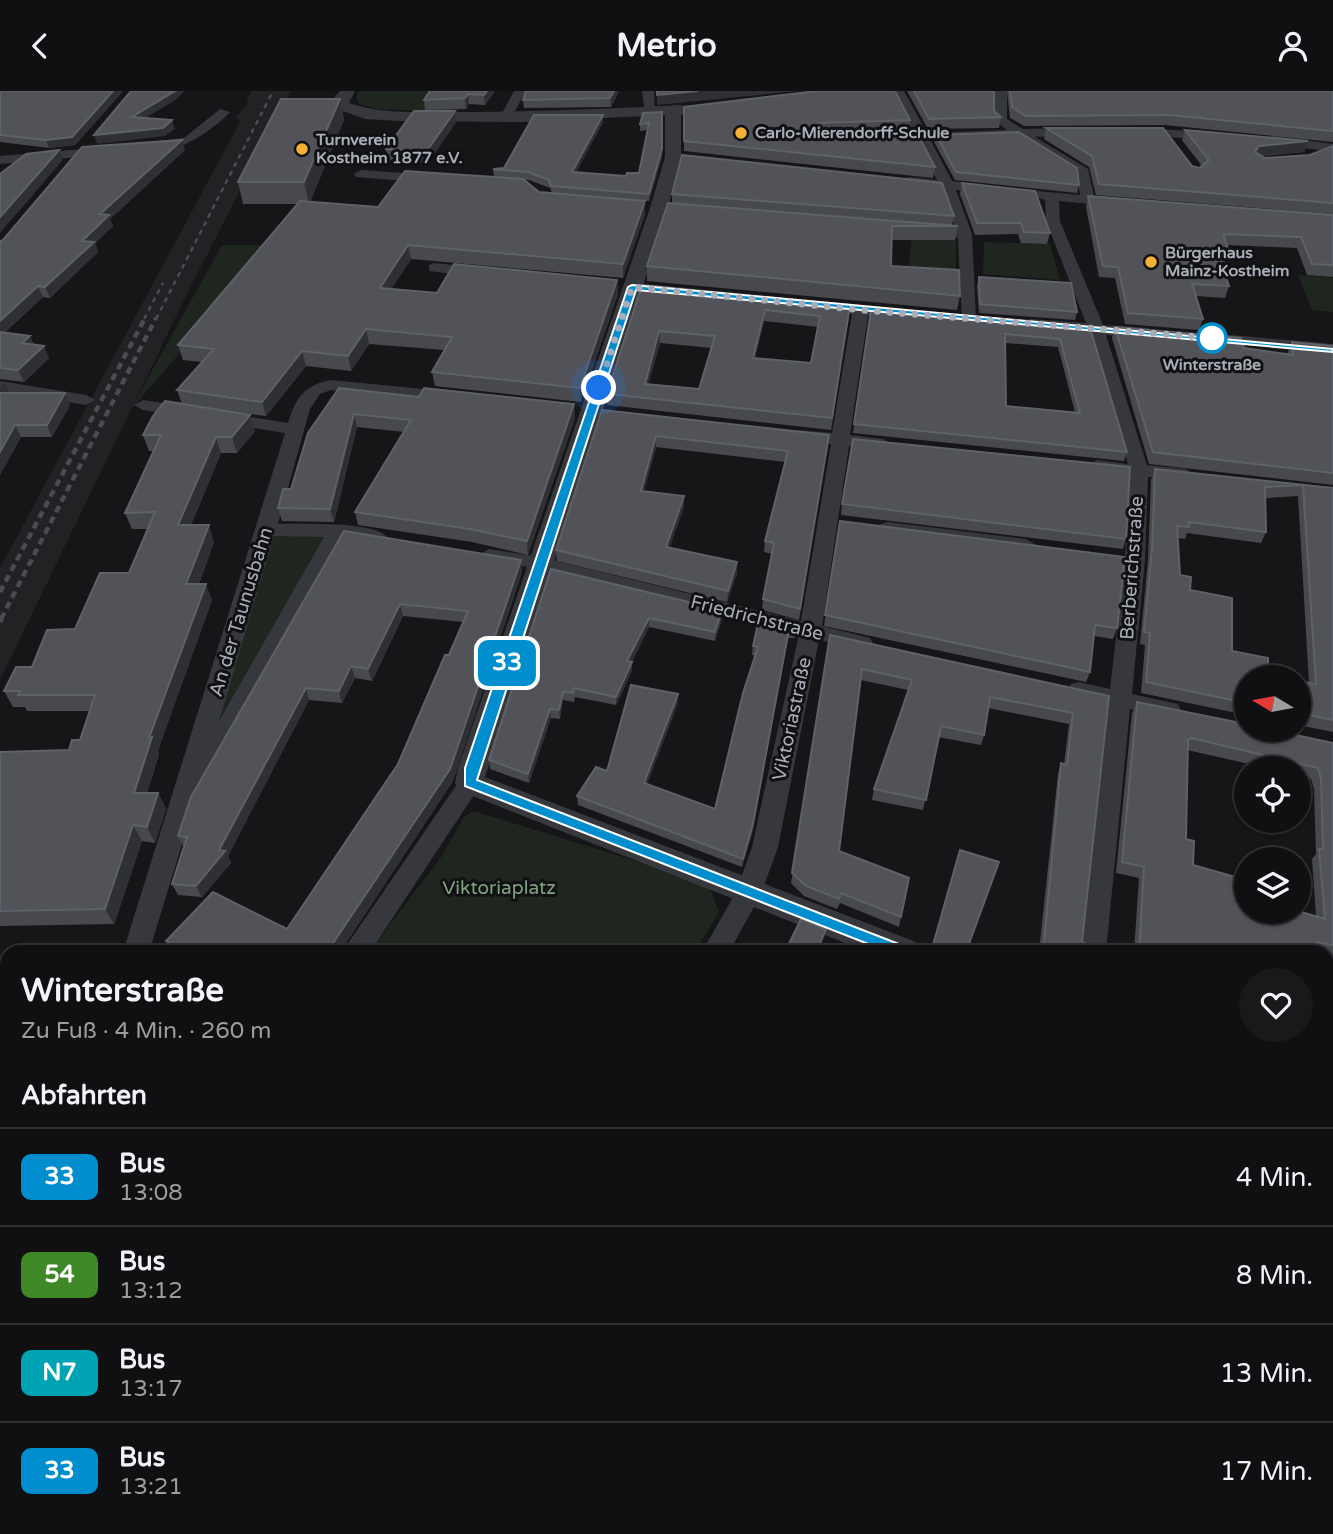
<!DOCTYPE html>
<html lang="de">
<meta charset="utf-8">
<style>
body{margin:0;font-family:"Varela Round",sans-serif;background:#19191b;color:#f1f3f6;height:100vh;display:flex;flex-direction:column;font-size:26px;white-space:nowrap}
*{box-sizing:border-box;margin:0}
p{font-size:23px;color:#9c9d9f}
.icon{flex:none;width:38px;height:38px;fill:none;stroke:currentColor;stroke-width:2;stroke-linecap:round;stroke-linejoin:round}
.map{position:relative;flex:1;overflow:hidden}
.details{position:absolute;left:0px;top:854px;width:1334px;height:590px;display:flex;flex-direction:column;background:#101012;border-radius:21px 21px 0 0;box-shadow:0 2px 5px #0004,0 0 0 2px #303032}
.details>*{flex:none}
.badge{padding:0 14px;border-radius:10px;font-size:24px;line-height:46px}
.needle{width:46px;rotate:280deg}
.controls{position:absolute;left:1234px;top:574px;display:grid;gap:14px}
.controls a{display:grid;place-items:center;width:77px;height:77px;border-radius:50%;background:#101012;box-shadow:0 2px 5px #0004,0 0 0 2px #303032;font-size:35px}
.you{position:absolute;width:35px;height:35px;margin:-18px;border:5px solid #fff;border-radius:50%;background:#1a73e8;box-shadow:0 0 0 10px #1a73e833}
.map>.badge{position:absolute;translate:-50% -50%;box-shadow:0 0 0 4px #fff}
h2{padding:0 21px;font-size:26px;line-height:63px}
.round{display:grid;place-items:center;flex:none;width:74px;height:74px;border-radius:37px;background:#19191b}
.summary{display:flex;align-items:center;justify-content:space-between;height:119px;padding:0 21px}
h1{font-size:33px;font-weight:700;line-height:52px}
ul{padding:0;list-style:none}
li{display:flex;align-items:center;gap:21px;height:98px;padding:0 21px;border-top:2px solid #303032}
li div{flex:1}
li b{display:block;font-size:26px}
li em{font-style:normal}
li .badge{min-width:77px;font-weight:700;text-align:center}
header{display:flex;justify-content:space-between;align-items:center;height:91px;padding:0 21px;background:#101012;font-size:32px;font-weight:700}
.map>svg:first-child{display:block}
.built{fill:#222225}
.green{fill:#1e261f}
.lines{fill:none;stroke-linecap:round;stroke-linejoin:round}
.minor{fill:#37383d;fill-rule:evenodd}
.tertiary{fill:#37383d;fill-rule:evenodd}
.rail-far2{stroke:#4a4c52;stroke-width:2.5;stroke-dasharray:5 4.5;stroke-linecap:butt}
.rail-far1{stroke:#4a4c52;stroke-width:4.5;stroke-dasharray:7 5;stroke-linecap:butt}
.rail{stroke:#4a4c52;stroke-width:5;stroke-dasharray:9 7;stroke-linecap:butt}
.wall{fill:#47494d;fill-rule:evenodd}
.shaded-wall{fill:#2f3033}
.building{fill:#525359;stroke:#5f6168;stroke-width:2;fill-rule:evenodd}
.line{fill:#008ecf;stroke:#fff;stroke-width:2}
.walk{stroke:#a8adb8;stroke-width:7;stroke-dasharray:0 12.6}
.poi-dot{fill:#f2b134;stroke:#111113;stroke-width:2.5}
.stop-dot{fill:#fff;stroke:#008ecf;stroke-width:3.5}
.labels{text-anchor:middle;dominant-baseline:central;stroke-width:6;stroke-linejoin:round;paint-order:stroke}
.far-poi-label{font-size:16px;font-weight:bold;fill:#a8adb8;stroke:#111113;text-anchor:start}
.far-stop-label{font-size:16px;font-weight:bold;fill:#a8adb8;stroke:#111113}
.street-label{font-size:19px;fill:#a8adb8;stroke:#111113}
.park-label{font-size:19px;fill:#7fa381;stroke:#111113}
</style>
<header><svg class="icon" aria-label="back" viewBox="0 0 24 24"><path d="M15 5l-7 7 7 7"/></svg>Metrio<svg class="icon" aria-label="person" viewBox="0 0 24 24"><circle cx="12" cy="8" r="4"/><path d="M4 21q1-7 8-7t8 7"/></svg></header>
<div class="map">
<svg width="1333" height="1443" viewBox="0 0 1333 1443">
<rect width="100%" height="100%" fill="#161618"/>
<!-- built -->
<g class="built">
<polygon points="252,0 291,0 187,203 0,589 0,477 240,31 236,26 248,13 247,7"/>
<polygon points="0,959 7,961 7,1437 889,1437 898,1443 0,1443"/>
</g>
<!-- green -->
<g class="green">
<polygon points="359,0 463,0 456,10 454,21 377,18 359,13 356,6"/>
<polygon points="912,143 956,148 956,185 908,181"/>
<polygon points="984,151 1050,153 1060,189 983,183"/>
<polygon points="222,154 273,154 129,321"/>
<polygon points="1298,184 1333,187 1333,221 1312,219"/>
<polygon points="267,439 337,440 178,724"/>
<polygon points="474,720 697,789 710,798 719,821 695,861 369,861 442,765 464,726"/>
</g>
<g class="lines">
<!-- minor -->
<g class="minor">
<polygon points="514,0 526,0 510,29 502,29 500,26"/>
<polygon points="642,0 654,0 655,25 645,22"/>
<polygon points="892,0 904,0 927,42 1007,39 995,30 995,0 1007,0 1007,28 1023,38 1082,37 1082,43 1077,44 1035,46 1088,78 1094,105 1119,108 1126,112 1119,116 1059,110 1060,130 1103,234 1148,237 1156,242 1148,247 1106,244 1147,374 1186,378 1195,384 1186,390 1148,386 1145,469 1132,603 1178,613 1181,619 1178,625 1170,627 1130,618 1106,861 1080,861 1108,613 1071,605 1068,599 1071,593 1079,591 1110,598 1125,469 1129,384 1097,381 1088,375 1097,369 1128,373 1089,242 1030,238 1022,233 1030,228 1086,232 1046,130 1045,109 1030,104 1037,100 1080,104 1077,83 1018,46 931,50 952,90 994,95 1001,99 994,103 956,99 972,143 976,228 974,231 962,231 958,147 924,144 917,140 924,136 956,138 941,98 909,94 902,90 909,86 937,89 918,51 886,52 879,48 886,44 914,43"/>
<path d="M220 18 230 21C215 38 167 72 144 55L151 51 184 47Z"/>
<polygon points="1134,37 1217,41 1223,45 1217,49 1129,44 1129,38"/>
<polygon points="1274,45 1333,53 1333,61 1269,52 1269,46"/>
<polygon points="107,56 112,57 112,63 0,73 0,65"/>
<polygon points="361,79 432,84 439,88 432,92 356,86 354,83"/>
<polygon points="434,172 482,177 490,182 482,187 429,180 429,174"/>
<polygon points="818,210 903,218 911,223 903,228 868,225 850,344 883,348 892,353 883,358 849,355 822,535 870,547 873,552 870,557 862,559 819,549 778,756 761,803 729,861 702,861 736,801 752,756 799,543 540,478 489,470 479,464 489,458 540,466 801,530 831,353 798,349 789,344 798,339 832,342 852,223 812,218 812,212"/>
<polygon points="1208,242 1333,253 1333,263 1202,250 1200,247"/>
<path d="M330 289 455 301 464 306 455 311 331 299 320 303 310 318 278 433C299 433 375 430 387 446L377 452 343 447 211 686 202 688 149 861H123L285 342 143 319 134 314 143 309 288 332C296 306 304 295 330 289ZM274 445 324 446 219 630Z"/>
<polygon points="0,290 86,304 95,309 86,314 0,300"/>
<polygon points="888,431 1026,448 1036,454 1026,460 881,441 878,437 881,433"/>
<polygon points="470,683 478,686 482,692 478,698 370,861 342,861 462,686"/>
<polygon points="7,1285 7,1325 0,1328 0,1288"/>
</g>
<!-- tertiary -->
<g class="tertiary">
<path d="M340 0H355L349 12C381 23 416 21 450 21 527 21 604 18 681 14L689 19 681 24V66L668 117 485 686 916 851 920 861H868L460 700 455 692 458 677 650 117 665 66V24L522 31 400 30 365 28 337 18 332 9Z"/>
<polygon points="0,898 7,900 7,930 0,928"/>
<polygon points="1326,1000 1333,1001 1333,1035 1326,1033"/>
<polygon points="959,1437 1010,1437 1012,1443 961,1443"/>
</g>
<!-- rail-far2 -->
<g class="rail-far2">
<polyline points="144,228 163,192"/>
<polyline points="156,228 273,0"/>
</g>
<!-- rail-far1 -->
<g class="rail-far1">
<polyline points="0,501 145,227"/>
<polyline points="1,528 156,227"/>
</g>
<!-- rail -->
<polyline class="rail" points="0,531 2,526"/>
</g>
<!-- wall -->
<g class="wall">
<polygon points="0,0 123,0 75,54 49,57 0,51"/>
<polygon points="430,0 495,0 485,14 469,13 466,18 425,19 424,9"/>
<polygon points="526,0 619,0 611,16 524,17 523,9"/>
<polygon points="907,0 994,0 994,20 1001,26 999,37 928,38"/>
<polygon points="1007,0 1333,0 1333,51 1165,34 1024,35 1010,27"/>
<polygon points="340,8 344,29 310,111 378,116 539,101 552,102 550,97 529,89 494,86 493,78 504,77 603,24 603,31 576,81 626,85 639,82 647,39 640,40 640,33 662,21 662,66 649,110 645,110 645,123 623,187 411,168 391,198 437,202 617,189 618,203 581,311 435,295 432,281 444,259 369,253 351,280 306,275 266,325 213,318 255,340 237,362 221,362 191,434 214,451 199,493 212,509 158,659 159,663 147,702 158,702 166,718 155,752 142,750 114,833 0,835 0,661 69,659 80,649 90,620 27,620 25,616 13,616 4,600 75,538 129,482 148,438 132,438 125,422 154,360 149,360 143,344 182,313 177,299 202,271 183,269 178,254 298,113 243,113 238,91"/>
<polygon points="684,16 910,29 909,40 819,42 817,44 935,76 933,87 684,60"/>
<polygon points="455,20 456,31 428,72 387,69 386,58"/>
<polygon points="1046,37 1199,77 1202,75 1182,49 1185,39 1308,50 1304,61 1261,65 1265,67 1310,64 1333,55 1333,123 1096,104 1089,76 1044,48"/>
<polygon points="936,44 1079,94 1077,102 955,89 934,51"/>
<polygon points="185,59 110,128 113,135 95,152 98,161 50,207 43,206 4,242 30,245 34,254 49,267 24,291 0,288 0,150"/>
<polygon points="962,92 1050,142 1047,153 1021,152 1018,143 975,144 960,103"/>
<polygon points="672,103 954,125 952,135 958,135 955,149 892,149 891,175 960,205 957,219 647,190 647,175 672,112"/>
<polygon points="1088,105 1333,124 1333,186 1307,184 1297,157 1227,154 1229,160 1225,171 1221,171 1229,195 1225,207 1196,205 1203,228 1199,239 1125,233 1115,187 1099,186 1086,116"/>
<polygon points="979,186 1077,221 1075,229 979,222 977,195"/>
<path d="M642 194 849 225 831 339 607 314V303ZM764 230 818 236 811 272 755 267ZM660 252 712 257 699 298 648 294Z"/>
<path d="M871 219 1090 237 1127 361 1124 370 853 342ZM1006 252 1058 256 1075 321 1006 315Z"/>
<polygon points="1115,236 1287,263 1292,251 1333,255 1333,394 1149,373 1112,247"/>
<polygon points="339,297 419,306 574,313 575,327 528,464 472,451 358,434 355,421 404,341 357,336 334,431 282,430 278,417 291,398"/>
<polygon points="9,302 65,302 70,314 52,346 21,346 0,384"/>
<polygon points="602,319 829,344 799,529 762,519 763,508 772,463 764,461 765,450 785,371 656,356 644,400 684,416 669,456 737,482 727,511 557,470 556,459"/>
<polygon points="1155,378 1333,397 1333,641 1298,634 1298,590 1309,592 1298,405 1266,407 1266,441 1261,452 1187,442 1185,448 1178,447 1180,484 1232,560 1246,586 1246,624 1141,602 1145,554 1140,553 1148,469 1151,389"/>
<polygon points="842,413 1126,448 1123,458 841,424"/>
<polygon points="840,430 1117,537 1113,548 1094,545 1090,581 1086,591 824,535"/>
<polygon points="344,440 521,469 522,481 453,690 340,861 172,861 166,850 287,838 398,673 463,531 403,525 372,590 355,587 342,612 309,609 228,765 231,772 202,806 178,804 172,793 184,756 178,745"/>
<polygon points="551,478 722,528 715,550 649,536 632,571 632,580 616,614 575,606 574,611 563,609 560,628 551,627 529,692 490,678 489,669"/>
<polygon points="759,528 796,538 795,547 788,547 752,742 742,776 578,714 577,705 607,680 678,603 678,612 647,693 715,718 755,565 752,564 753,555"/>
<polygon points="830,544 1109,605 1082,851 1088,861 1039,861 1058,683 1061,672 1064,673 1069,633 988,617 984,644 981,654 938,646 923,719 872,709 874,698 908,599 861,589 839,760 901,826 899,836 840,812 837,818 804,805 791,792"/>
<path d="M1137 611 1333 652V867L1326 865V861H1134L1139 787 1116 782 1132 622ZM1187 659 1267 677H1298V685L1311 688 1314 698 1316 763 1312 768 1316 825 1246 821 1193 774 1186 748Z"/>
<polygon points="1326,904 1333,906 1333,1000 1326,998"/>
<polygon points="0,992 6,994 7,992 7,1028 0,1027"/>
<polygon points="1326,1031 1333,1033 1333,1075 1330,1078 1326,1077"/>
<polygon points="1082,1437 1194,1437 1193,1443 1094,1443"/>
<polygon points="1272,1437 1326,1437 1326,1443 1281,1443 1272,1438"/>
</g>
<!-- shaded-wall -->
<g class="shaded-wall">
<polygon points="113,0 123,0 75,54 49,57 46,49"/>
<polygon points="175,0 184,0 177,8 134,34 132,26"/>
<polygon points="487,0 495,0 485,14 484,4"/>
<polygon points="614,0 619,0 611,16 610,7"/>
<polygon points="698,0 798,0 657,14 657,4"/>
<polygon points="468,3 469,13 466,18 465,7"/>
<polygon points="340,8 344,29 309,113 304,91"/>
<polygon points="455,20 456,31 428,72 426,61"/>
<polygon points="603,24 603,31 572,89 572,81"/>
<polygon points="172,29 175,38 165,45 97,53 94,44"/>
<polygon points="820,32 819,42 810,50 810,40"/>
<polygon points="182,49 185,59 110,128 113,135 95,152 98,161 50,207 45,196 82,150 100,123"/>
<polygon points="1308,50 1304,61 1256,65 1255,61 1259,55"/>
<polygon points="662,58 662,66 649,110 649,103"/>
<polygon points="59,59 63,69 0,142 0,126"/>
<polygon points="645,110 645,123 623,187 623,173"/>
<polygon points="408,154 411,168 383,211 380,197"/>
<polygon points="617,189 618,203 581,311 580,297"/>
<polygon points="38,195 43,206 0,245 0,230"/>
<polygon points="765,219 764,230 752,278 753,267"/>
<polygon points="366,238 369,253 351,280 348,265"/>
<polygon points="659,240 660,252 645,305 645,293"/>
<polygon points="30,245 35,257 22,252"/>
<polygon points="44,255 49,267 24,291 18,279"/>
<polygon points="302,260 306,275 266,325 262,311"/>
<polygon points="5,292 10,304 0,314 0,297"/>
<polygon points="65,302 70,314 52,346 47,334"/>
<polygon points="574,313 575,327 528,464 527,450"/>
<polygon points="354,323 357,336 334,431 330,418"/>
<polygon points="250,324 255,340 237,362 232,346"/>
<polygon points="15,334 21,346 0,384 0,361"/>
<polygon points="656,345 656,356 641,411 641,400"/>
<polygon points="216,346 221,362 184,451 178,434"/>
<polygon points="684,405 684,416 666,467 666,456"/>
<polygon points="209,434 214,451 193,509 186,493"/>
<polygon points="521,469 522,481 453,690 340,861 327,861"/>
<polygon points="737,471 737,482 727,511 728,500"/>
<polygon points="206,493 212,509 158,659 159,663 142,718 134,702 149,647"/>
<polygon points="400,513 403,525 372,590 368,578"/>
<polygon points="722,519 722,528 715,550 715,541"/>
<polygon points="649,527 649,536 628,579 627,570"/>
<polygon points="789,538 752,742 742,776 743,768"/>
<polygon points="632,571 632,580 616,614 616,606"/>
<polygon points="351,575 355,587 342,612 339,600"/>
<polygon points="306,597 309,609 228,765 231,772 202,806 196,795 219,759"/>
<polygon points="563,601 563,609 560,628 559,619"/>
<polygon points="678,603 678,612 644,701 644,692"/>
<polygon points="550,618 551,627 529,692 528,683"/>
<polygon points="158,702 166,718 155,752 147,736"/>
<polygon points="133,734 142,750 114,833 105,818"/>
<polygon points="826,838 824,847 818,861 816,861"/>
</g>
<!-- building -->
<g class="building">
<polygon points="0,0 113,0 72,46 46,49 0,44"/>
<polygon points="131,0 175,0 132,26 172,29 163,37 94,44"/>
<polygon points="430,0 487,0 484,4 468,3 465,7 424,9"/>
<polygon points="526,0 614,0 610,7 523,9"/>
<polygon points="657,0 698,0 657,4"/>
<polygon points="817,0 895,0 910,29 820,32 810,40 820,45 917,42 935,76 684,50 684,16"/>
<polygon points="914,0 994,0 994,20 1001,26 929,28"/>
<polygon points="1010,0 1333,0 1333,40 1168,24 1026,25 1012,16"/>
<polygon points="281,8 340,8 304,91 238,91"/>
<polygon points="414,20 455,20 426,61 386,58"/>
<polygon points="662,21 662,58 649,103 551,95 549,89 528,81 493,78 504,77 534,24 603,24 572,81 626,85 627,82 639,82 649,32 640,33 643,22"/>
<polygon points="1046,37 1163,37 1192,75 1199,77 1209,69 1185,39 1308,50 1259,55 1255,61 1265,67 1310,64 1333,55 1333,112 1099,93 1092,65"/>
<polygon points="1019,41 1077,77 1079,94 956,81 936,44"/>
<polygon points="182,49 100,123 109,124 82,150 94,151 45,196 38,195 0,230 0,150 3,149 82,56"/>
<polygon points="59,59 0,126 0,83 26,63"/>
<polygon points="682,64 942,92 954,125 672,103"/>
<polygon points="405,80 523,88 539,101 645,110 623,173 408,154 380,197 437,202 454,173 617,189 580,297 432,281 452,246 366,238 348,265 302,260 262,311 177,299 214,258 178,254 300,110 378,116"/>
<polygon points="962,92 1035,100 1050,142 1024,141 1021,132 977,132"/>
<polygon points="1088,105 1333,124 1333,174 1312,173 1301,146 1223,143 1229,160 1217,159 1229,195 1192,193 1203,228 1128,222 1118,176 1103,175"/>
<polygon points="668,112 958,135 892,135 891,175 959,179 960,205 647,175"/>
<polygon points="979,186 1071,192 1077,221 980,213"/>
<path d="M642 194 850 214 832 327 607 303ZM765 219 820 225 811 272 753 267ZM659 240 715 245 699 298 645 293Z"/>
<path d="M871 219 1090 237 1127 361 854 333ZM1005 243 1060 248 1080 322 1006 315Z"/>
<polygon points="1115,236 1241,247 1244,257 1293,264 1292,251 1333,255 1333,382 1153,361"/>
<polygon points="0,241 30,245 22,252 44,255 18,279 0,277"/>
<polygon points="339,297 419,306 424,297 574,313 527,450 470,438 355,421 411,329 354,323 330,418 278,417 283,398 291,398 308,342"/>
<polygon points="0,302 65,302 47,334 15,334 0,361"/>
<polygon points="165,310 250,324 232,346 216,346 178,434 209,434 186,493 206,493 149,647 152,646 134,702 158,702 147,736 133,734 105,818 0,820 0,661 69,659 72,649 80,649 95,604 18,604 20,600 4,600 16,576 32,576 47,539 75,538 100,482 129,482 155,421 125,422 161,344 143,344 153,325"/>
<polygon points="602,319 829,344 800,518 763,508 774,452 765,450 788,360 656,345 641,400 684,405 666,456 737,471 728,500 556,459"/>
<polygon points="853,348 1130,376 1126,448 842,413"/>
<polygon points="1155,378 1333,397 1333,629 1304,623 1298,623 1298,590 1316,593 1303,394 1265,396 1266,441 1189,431 1189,436 1177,435 1180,484 1191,486 1190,499 1232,507 1232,560 1268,567 1268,584 1282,586 1246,586 1246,612 1146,591 1150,542 1144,541 1152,458"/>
<polygon points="840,430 1125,466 1117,537 1095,534 1090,581 825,524"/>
<polygon points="344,440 521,469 450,678 327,861 188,861 166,850 213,801 287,838 398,673 445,564 449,564 468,520 400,513 368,578 351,575 339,600 306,597 219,759 225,760 196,795 172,793 187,746 178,745 191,706"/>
<polygon points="551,478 722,519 715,541 649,527 627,570 632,571 616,606 574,597 573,602 563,601 559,619 550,618 528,683 489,669"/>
<polygon points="759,528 796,538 789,538 753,733 743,768 577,705 596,676 607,680 631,594 678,603 644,692 715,718 743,602 758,556 753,555"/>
<polygon points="830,544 1109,605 1082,851 1089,854 1088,861 1043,861 1061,672 1067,674 1073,622 990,606 984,644 941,635 926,709 874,698 912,589 862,578 839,760 909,787 901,826 841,802 839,808 806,795 792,782"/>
<path d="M1137 611 1246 633V639H1272L1333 652V854L1316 851V861H1215L1190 855V861H1139L1144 776 1122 771ZM1191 647 1318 677 1321 687 1323 758H1319L1325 828 1298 820V821H1246V789L1193 774 1194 750 1186 748 1188 649Z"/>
<polygon points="960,759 999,771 966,861 931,861"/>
<polygon points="801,828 826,838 816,861 785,861"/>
<polygon points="1326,904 1333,906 1333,988 1327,987"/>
<polygon points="0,992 6,994 7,992 7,1019 0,1018"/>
<polygon points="1326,1031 1333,1033 1333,1067 1326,1065"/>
<polygon points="1326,1121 1333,1124 1333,1400 1326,1443 1301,1443 1289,1437 1326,1437"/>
<polygon points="109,1437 526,1437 534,1443 104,1443"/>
<polygon points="1099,1437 1194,1437 1193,1443 1110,1443"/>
</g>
<!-- line -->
<polygon class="line" points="632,194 1333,258 1333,261 636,199 477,689 909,857 909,865 899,865 465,695 465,677 628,196"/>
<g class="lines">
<!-- walk -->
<polyline class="walk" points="599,297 632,196 861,219 1212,247"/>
</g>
<!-- markers -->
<g class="poi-dot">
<circle cx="741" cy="42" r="7"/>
<circle cx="302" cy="58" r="7"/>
<circle cx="1151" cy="171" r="7"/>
</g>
<circle class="stop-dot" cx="1212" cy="247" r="14"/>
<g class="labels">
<!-- far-poi labels -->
<g class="far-poi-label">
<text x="755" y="42">Carlo-Mierendorff-Schule</text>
<text x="316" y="49">Turnverein<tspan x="316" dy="18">Kostheim 1877 e.V.</tspan></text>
<text x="1165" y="162">Bürgerhaus<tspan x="1165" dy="18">Mainz-Kostheim</tspan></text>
</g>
<!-- far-stop labels -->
<g class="far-stop-label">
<text x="1212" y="274">Winterstraße</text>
</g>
<!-- street labels -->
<g class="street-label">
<text transform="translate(1132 477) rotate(-86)">Berberichstraße</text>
<text transform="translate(241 521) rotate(-73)">An der Taunusbahn</text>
<text transform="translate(757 527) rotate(14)">Friedrichstraße</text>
<text transform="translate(792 628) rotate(-78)">Viktoriastraße</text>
</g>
<!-- park labels -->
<g class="park-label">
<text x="499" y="797">Viktoriaplatz</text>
</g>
</g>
</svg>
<div class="controls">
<a><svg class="needle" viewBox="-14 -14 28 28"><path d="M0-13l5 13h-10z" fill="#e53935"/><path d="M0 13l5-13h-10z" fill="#9c9d9f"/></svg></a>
<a><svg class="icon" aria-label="locate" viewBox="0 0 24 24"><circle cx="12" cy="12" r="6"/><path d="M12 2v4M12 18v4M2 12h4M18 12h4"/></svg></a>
<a><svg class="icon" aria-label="layers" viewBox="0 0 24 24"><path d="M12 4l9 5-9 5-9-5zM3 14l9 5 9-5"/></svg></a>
</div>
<div class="you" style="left:599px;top:297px"></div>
<b class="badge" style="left:507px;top:572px;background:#008ecf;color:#fff">33</b>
<section class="details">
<div class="summary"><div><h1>Winterstraße</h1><p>Zu Fuß · 4 Min. · 260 m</p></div><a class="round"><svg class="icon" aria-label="heart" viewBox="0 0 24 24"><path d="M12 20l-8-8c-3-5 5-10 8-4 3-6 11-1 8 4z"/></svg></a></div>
<h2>Abfahrten</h2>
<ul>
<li><span class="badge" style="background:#008ecf;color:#fff">33</span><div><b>Bus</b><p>13:08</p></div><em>4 Min.</em></li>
<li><span class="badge" style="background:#3f8827;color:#fff">54</span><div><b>Bus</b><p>13:12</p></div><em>8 Min.</em></li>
<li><span class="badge" style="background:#00a3b4;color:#fff">N7</span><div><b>Bus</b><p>13:17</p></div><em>13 Min.</em></li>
<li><span class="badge" style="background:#008ecf;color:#fff">33</span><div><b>Bus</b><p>13:21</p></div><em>17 Min.</em></li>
</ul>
</section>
</div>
